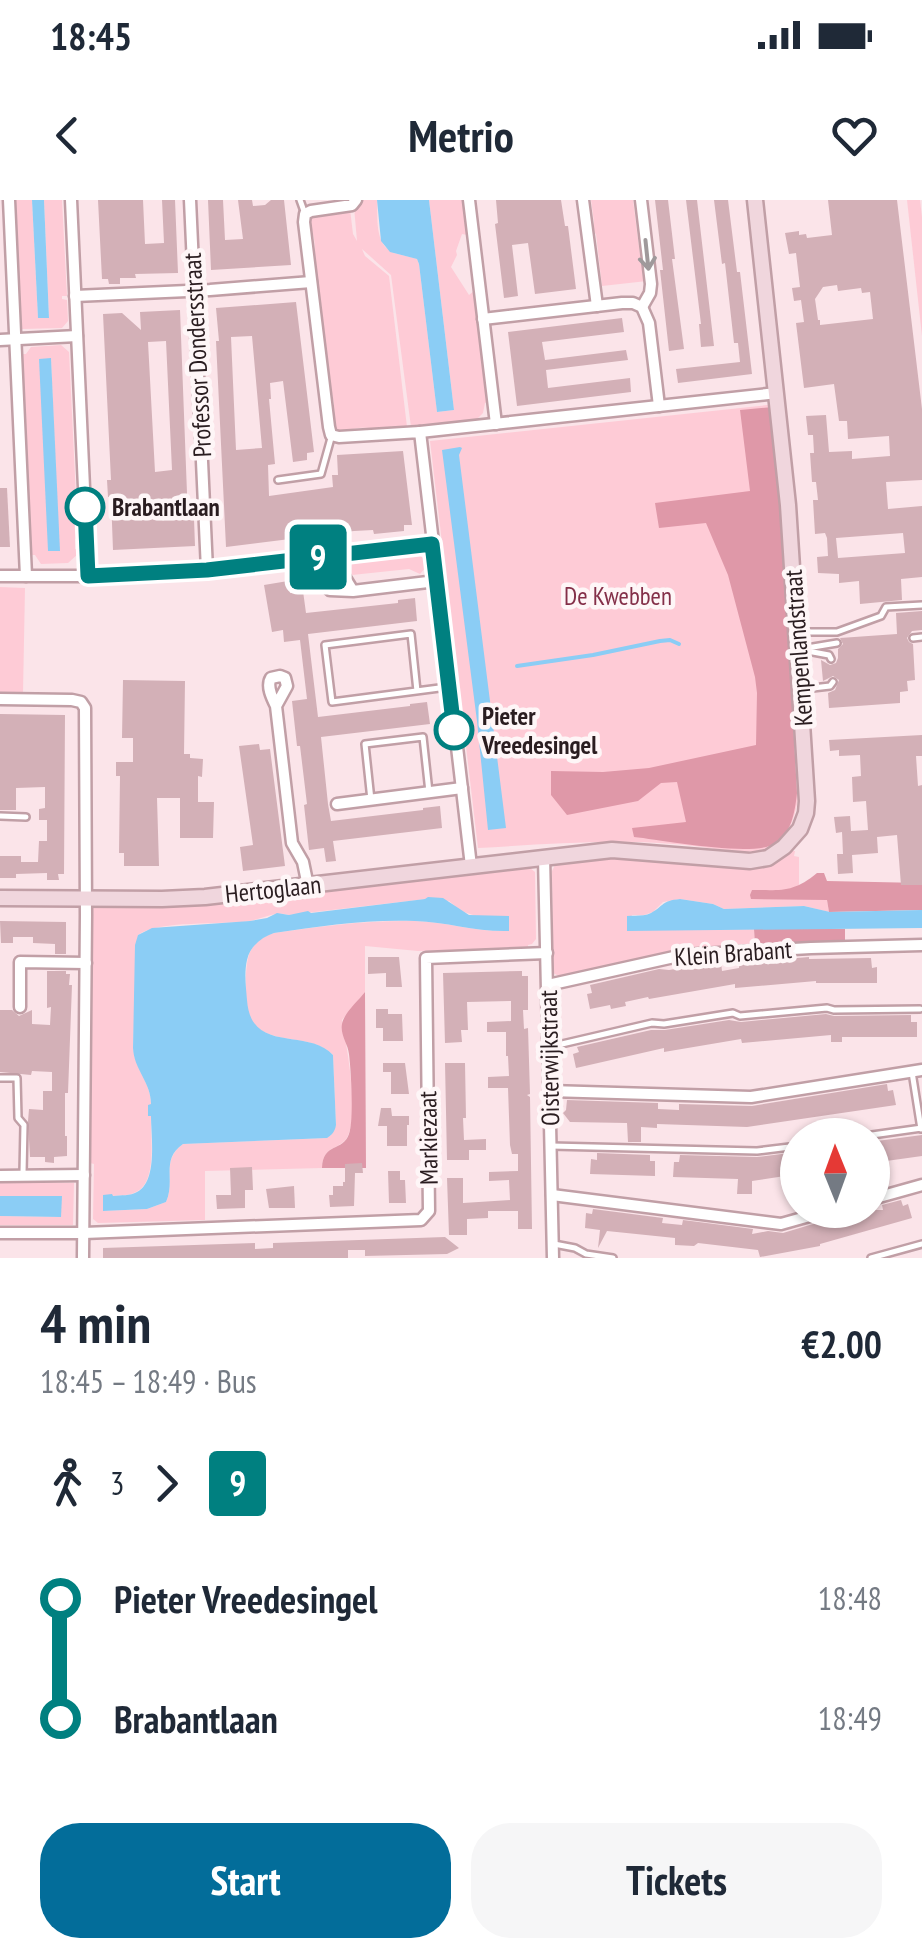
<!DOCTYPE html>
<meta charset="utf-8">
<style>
body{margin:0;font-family:"PT Sans Narrow",sans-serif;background:#f6f6f7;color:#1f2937;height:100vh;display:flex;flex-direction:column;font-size:38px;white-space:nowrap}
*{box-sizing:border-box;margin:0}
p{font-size:32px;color:#747a83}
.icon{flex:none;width:55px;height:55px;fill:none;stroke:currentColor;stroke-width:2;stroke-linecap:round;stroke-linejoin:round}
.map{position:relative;height:1058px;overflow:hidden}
.sheet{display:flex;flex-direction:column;background:#fff;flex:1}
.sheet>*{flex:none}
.badge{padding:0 20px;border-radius:8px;font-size:35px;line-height:65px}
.needle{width:65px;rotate:359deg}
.tools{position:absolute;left:780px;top:918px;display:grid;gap:20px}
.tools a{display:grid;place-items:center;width:110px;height:110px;border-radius:50%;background:#fff;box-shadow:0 2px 8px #0004;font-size:50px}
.map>.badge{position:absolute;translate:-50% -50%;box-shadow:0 0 0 5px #fff}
.legs{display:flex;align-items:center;gap:15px;height:110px;padding:0 40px;font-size:32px}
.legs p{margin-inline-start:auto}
.headline{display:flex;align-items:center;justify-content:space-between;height:170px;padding:0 40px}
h1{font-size:55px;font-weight:600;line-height:75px}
.button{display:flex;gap:20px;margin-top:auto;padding:20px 40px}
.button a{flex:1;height:115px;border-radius:40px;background:#036d9a;color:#fff;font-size:40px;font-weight:600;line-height:115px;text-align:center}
.button a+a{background:#f6f6f7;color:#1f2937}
ul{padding:0 40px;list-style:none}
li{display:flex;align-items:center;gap:35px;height:120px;font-size:38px}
li i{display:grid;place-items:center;width:15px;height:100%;margin:0 12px;background:currentColor}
li i::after{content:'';width:25px;height:25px;margin:-12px;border:8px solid;border-radius:50%;background:#fff}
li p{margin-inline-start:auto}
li:first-child i{background:linear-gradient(#0000 50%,currentColor 0)}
li:last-child i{background:linear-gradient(currentColor 50%,#0000 0)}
.status{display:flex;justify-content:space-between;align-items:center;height:70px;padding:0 50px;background:#fff;direction:ltr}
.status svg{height:28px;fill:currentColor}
header{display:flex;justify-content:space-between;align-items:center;height:130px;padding:0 40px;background:#fff;font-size:45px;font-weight:600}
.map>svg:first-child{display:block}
.green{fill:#fecbd6;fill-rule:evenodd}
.forest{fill:#df98a8}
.water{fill:#8bcdf5}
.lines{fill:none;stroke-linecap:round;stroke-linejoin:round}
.stream{stroke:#8bcdf5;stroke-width:4}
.building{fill:#d3b0b7;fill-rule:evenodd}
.lane-casing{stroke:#c19fa6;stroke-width:10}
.street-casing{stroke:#c19fa6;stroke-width:15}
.secondary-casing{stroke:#c19fa6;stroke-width:19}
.lane{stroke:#fff;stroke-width:5}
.street{stroke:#fff;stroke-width:10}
.secondary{stroke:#f0d6dd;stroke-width:14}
.oneway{stroke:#9f999b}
.line-1-casing{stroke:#fff;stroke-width:22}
.line-1{stroke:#008080;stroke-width:15}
.stop-1-dot{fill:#fff;stroke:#008080;stroke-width:5}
.labels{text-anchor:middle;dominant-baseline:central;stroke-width:9;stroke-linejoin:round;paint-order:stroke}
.street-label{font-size:25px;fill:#2a1d20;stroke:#fef6f7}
.stop-label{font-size:25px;font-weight:bold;fill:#2a1d20;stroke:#fef6f7;text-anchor:start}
.park-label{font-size:25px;fill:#843049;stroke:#fef6f7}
</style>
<div class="status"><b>18:45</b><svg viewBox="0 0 49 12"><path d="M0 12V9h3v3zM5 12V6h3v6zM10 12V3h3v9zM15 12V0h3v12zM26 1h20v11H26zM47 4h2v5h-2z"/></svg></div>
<header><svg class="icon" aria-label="back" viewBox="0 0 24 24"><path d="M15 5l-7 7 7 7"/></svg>Metrio<svg class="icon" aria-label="heart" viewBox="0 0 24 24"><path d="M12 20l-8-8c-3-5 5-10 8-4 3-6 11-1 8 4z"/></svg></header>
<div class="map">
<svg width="922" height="1058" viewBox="0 0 922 1058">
<rect width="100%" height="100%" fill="#fbe4e9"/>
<!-- green -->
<g class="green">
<polygon points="14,0 32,0 38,118 49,117 44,0 62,0 67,96 62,96 62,99 67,100 68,121 62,128 22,129 20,126"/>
<path d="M360 0H377C378 17 374 45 394 53 401 55 411 57 417 59L419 64 437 212 454 210 429 0H463L467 35 462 34 456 51 457 55 451 67 469 95 474 91 487 202 485 203 483 213 476 220 411 227 391 75 362 49 365 56 389 76 407 227 381 229V231C371 226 352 227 343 233L334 230 332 225C337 213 333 189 326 177L328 169 321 104 317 100 312 61C317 52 315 32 308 24L310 15 350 9 353 34 357 41 354 7Z"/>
<polygon points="591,0 633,0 643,78 647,81 602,86 596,34 592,31 594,22"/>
<polygon points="907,0 920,0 922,17 922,136"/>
<path d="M61 145 69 152 78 338 75 339V349L79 350V353L68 363 41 364 35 355H30L21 154H26L31 147ZM39 159H51L59 351Z"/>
<path d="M777 204 799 596C794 616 791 638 771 648 754 656 720 650 702 647 628 637 552 644 478 648L430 241Z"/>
<polygon points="419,355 423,358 425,368 420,374 409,369 352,375 343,367 325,369 321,376 310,377 301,374 303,368"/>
<polygon points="0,387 25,388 23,493 0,493"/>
<polygon points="790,651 795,651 794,656 799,657 799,686 782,692 753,690 827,700 829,712 804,706 724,709 713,704 680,699 663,702 653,712 644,715 632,715 627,730 754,729 755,746 673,752 561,777 553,773 552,671 556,663 610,656 750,668 773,662"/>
<path d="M530 664V668L535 672 536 739 532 744 528 745V748L418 751 365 746V792L342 820C347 848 358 907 349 933 343 952 323 942 322 968L205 971V1020L98 1023 93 1019 94 964 90 963 92 709 95 704ZM426 699 449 701 461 711 479 717 508 731C476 732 447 722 415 721 368 720 320 726 274 733 264 736 255 742 250 752 244 765 245 803 249 816 251 822 254 825 259 829 281 844 314 835 333 855L336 925 331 935 326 938 183 944C160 961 176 980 166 1002L147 1009 103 1011 112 996C120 995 129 996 136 992 158 982 150 936 151 916L148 915V906L151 905C151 882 135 870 133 848L138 735C157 720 223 725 250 721 264 718 276 711 289 715Z"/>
<polygon points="0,982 74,983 73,1025 0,1025 0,1016 61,1017 61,996 0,996"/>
</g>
<!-- forest -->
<g class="forest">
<path d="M773 207 779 264 797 593C795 611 792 632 776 643 755 658 663 640 634 637L632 628 686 622 677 582 661 583 638 601 567 615 551 595V571L603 572 649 568 756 545 757 493 755 477 728 375 706 323 659 328 655 303 750 291 740 210Z"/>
<path d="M817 673H824L827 681 922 683V710L829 712 827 700 751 699 750 695 752 690C781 690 793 693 817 673Z"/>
<polygon points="754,729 845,729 845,742 755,746"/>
<path d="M365 792 366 968H322C323 942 343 952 349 934 354 920 351 870 349 854 348 844 340 835 342 824 344 813 358 801 365 792Z"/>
</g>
<!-- water -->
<g class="water">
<polygon points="32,0 44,0 49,118 38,118"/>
<polygon points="377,0 429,0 454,210 437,212 419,64 417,59 390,52 381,41"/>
<polygon points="51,158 60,351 48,351 39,159"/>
<polygon points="460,247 462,248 459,255 506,628 488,630 477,521 442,250"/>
<path d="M428 697 443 698 469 715 509 716V731C476 732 447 722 415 721 368 719 321 726 274 733 262 737 250 746 247 760 244 773 246 787 247 800 251 855 307 827 333 855L336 925C335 931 332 935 327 938L183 944C160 960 176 980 166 1002L147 1009 103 1011V995L112 994 113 996C121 995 130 996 137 992 158 981 151 937 151 916H148V905L151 904C151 882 134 870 133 848L135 745 138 735 152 728 250 721 267 718 277 713 289 715 308 711 311 713 425 699Z"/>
<path d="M680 699 713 704 724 709 804 706 830 712 922 710V728L627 731V716C635 715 644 717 651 713 665 705 661 701 680 699Z"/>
<polygon points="0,996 62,996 61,1017 0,1016"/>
</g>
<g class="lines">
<!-- stream -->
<polyline class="stream" points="517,466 593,455 660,441 670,440 679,444"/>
</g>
<!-- building -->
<g class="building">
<polygon points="98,0 143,0 145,44 164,43 162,0 175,0 178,73 135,74 136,78 120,78 120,84 109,84 108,79 102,79"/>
<polygon points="208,0 223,0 225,40 243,39 238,0 252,0 253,6 265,5 271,0 284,0 291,65 211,70"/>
<polygon points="496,0 561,0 565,26 568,26 576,89 535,94 528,43 512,45 518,96 504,98 495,24 498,23"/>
<polygon points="655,0 668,0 675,59 672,59 684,149 669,151 660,70 663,70"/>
<polygon points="686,0 697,0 714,146 701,147 699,124 701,124"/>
<polygon points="714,0 728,0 737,72 740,72 752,174 678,183 676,169 740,162 738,143 734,143 725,63 722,64"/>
<path d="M828 0H897L922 209V280L886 282 888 309 922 306V377L901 379 902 400 860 404 859 381 839 383V374L818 373 817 357 828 356 827 338 825 333 815 334 813 300H818L816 282H812L810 253H814L813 235H808L806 216 826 215 829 252 852 251V259L890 256 889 236 848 239 847 221H839L834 184 804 188 796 123 804 122 801 100 794 101 792 88 800 87 796 53 789 54 785 33 799 31V35L806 34 807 38 832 35ZM837 85 838 91 861 88 862 93 870 92 873 119 820 125V120H818L815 99 823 87ZM903 333 905 353 838 358 836 338Z"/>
<path d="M296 102 314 252 307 253V260L293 262 283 181 270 183 271 199H269L275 264 268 265 269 296 333 287 332 275H338L337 255 403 251 412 325H404V331L374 334 373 330 354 331 226 347 216 141H219L216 108ZM252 136 262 248 236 250 231 137Z"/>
<path d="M180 110 188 319H194L195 346 113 350 111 297H108L107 280H111L103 114 122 113 141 130 140 112ZM166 141 172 270 155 272 148 142Z"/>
<polygon points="622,118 624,132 542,142 545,160 626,150 628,160 546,170 548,188 630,178 631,192 517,206 508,132"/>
<polygon points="0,288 7,288 10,347 0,347"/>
<polygon points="288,381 290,393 303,391 306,413 398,403 398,400 415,398 417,421 308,434 318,517 410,506 410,504 427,502 430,524 321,537 328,604 331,621 423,610 423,608 440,606 442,628 333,641 336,661 326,662 324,648 309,650 304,605 307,604 300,546 297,546 292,501 307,499 300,440 284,442 283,430 272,432 264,385"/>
<polygon points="922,411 922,430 912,431 907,438 909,442 913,444 915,480 907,481 908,491 900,492 900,503 829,508 828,493 835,490 839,480 833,476 823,481 821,460 830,465 836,463 838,458 838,449 843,444 840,438 897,434 896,413"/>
<polygon points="123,480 185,481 184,554 190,554 190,558 203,559 202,577 198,576 198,602 214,602 213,638 180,638 180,598 157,598 159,666 124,666 124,653 119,653 120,576 116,576 116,562 133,562 133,538 122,538"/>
<polygon points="0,514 65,515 64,674 58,674 59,680 47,680 47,673 16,674 16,678 0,678 0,656 21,656 21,662 38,662 39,641 47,641 47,620 39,620 39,609 45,608 45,587 16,588 16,610 0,610"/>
<polygon points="922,535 922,556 916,556 918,586 922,585 922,685 901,685 897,635 877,637 878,653 852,655 853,673 838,674 837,654 843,654 842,632 836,633 834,617 850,616 851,631 868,630 866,601 853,602 852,577 861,576 860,555 839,556 839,550 830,551 829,540"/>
<polygon points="259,544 260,550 270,549 285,666 243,671 240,647 253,645 239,546"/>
<polygon points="0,721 66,722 66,754 55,754 55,744 33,743 33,737 13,737 13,743 1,743"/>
<polygon points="368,757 399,757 402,787 386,787 386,773 368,774"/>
<polygon points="809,757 809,759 871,758 872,768 877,767 877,783 816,783 816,781 735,788 735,784 649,799 648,797 625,802 626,806 611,809 610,805 590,809 587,794 592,793 590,785 659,769 669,770 721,762 722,771 739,768 739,763"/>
<polygon points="47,771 66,771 66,774 70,774 69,785 72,785 68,893 65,893 65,936 67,936 67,956 54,957 54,963 45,962 45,957 30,957 28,921 29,909 43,910 43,891 52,891 52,872 32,871 31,875 0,872 0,810 12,810 19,816 32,810 32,824 50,825 51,807 47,808"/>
<polygon points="522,771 522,776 528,776 528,810 523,810 524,829 528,828 530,894 527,895 530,897 532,1029 518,1029 518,1011 488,1011 488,1018 467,1019 467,1035 449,1035 447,978 463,978 463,1003 510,1000 509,980 489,981 489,972 518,971 518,954 512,954 510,945 508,888 488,888 488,877 509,876 508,856 506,856 506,832 487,832 487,822 511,821 511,801 467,802 468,830 461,830 462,842 445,843 443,773"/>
<polygon points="376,809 388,809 388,814 402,814 403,841 383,841 383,828 376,828"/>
<polygon points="826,814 834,816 911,815 911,822 917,822 917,837 842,837 842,842 831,842 831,835 742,843 741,839 664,852 664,848 576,868 573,854 579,852 577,847 651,830 665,830 729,820 741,822"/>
<polygon points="383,863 405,863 409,894 391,894 391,872 383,872"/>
<polygon points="445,863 465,863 466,918 463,918 464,940 486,939 486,950 469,950 469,960 447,960"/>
<polygon points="887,884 888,891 893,890 896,905 747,927 657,924 657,928 641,927 641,942 628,942 627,923 570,922 563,913 566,910 567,900 658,903 658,909 679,910 679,904 752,906"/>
<polygon points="381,908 391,908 392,916 409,916 409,925 407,925 407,946 387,946 387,926 378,926"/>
<polygon points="922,935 922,956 872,963 872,948 878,947 877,941"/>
<polygon points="597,953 650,955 650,961 655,961 655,976 590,974 591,959 597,960"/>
<polygon points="789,953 790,960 798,959 798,974 752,981 752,994 737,994 738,979 673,977 674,962 679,962 680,955 757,957"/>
<polygon points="362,963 363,973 355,973 354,1006 330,1007 329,995 333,995 333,986 343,986 343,982 345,982 345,964"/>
<polygon points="252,967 253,990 245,990 245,1008 217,1009 216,995 231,995 230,968"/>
<polygon points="388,971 400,971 400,980 405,980 406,1003 389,1003"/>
<polygon points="294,986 295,1008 269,1008 266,989"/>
<polygon points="901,1000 903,1006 908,1004 912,1018 820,1044 820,1046 760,1057 758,1050 698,1043 694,1046 675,1045 675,1038 607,1031 598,1048 600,1030 585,1028 586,1013 592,1014 593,1009 663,1018 662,1023 682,1025 683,1020 753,1029 752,1034 768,1031 783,1033 833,1018 839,1014 852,1010 883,1010 882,1005"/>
<polygon points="445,1037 459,1048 447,1054 365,1056 365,1050 348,1050 348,1058 103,1058 103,1048 255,1043 255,1049 273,1048 273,1043"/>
</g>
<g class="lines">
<defs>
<g id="lane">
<polyline points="300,0 305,14"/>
<polyline points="278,280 321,274 331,238"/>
<polyline points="800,432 837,432 881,416 886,407 922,405"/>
<polyline points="913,438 922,437"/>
<polyline points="801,449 837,443"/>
<polyline points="802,450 829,455 831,459"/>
<polyline points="804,489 830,486 833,482"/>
<polyline points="417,491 411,434 325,445 332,502 447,487"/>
<polyline points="371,600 365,544 423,537 429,592"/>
<polyline points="0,616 26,617"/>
<polyline points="549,847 652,823 664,824 733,813 740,816 827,808 834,810 920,809"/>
<polyline points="912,872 921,929"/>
<polyline points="0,878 17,878 18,918 24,925 23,973"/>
<polyline points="872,935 922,928"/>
<polyline points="551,946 757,951 798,946"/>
<polyline points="554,1044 575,1048 586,1054 613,1058"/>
<polyline points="871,1058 922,1044"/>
</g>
<g id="street">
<polyline points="9,0 26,376"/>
<polyline points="71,0 88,376"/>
<polyline points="190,0 207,370"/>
<polyline points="356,0 352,5 311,11 305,14 304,22 329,227 331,235 339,237 420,232 471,666"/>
<polyline points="469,0 496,224"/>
<polyline points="583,0 597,106"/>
<polyline points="641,0 651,84 650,93 642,107"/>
<polyline points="75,96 210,90 311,82"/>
<polyline points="483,119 622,103 633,103 642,107 649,123 659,206"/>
<polyline points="0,140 77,136"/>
<polyline points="420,232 777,193"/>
<polyline points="0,376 88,376 207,370 432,344"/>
<polyline points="353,391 330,390 326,385 327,374 332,371 342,373 353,391 436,381"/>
<polyline points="0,499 72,500 81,502 85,508 86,715 83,1058"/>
<path d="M276 506 287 486 285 478 280 476 271 478C266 486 272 498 276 506L292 643 303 662 308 686"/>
<polyline points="337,604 462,588"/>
<polyline points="544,657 553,1058"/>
<polyline points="548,785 683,755 811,748 922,745"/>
<polyline points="20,807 20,762 86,763"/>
<polyline points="550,891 751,897 922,870"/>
<polyline points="0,976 84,975"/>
<polyline points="552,995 781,1024 831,1010"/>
<polyline points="872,999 922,985"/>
<polyline points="0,1033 84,1033 421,1020 429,1011 426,758 547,753"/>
</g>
<polyline id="secondary" points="0,698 162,699 205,697 612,650 750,661 768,658 784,647 800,629 806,613 807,601 788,305 755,0"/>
</defs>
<!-- lane casing -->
<use href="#lane" class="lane-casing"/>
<!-- street casing -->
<use href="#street" class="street-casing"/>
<!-- secondary casing -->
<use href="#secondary" class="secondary-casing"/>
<!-- lane -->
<use href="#lane" class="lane"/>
<!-- street -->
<use href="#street" class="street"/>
<!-- secondary -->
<use href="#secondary" class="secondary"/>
</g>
<!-- one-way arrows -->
<defs><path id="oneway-shaft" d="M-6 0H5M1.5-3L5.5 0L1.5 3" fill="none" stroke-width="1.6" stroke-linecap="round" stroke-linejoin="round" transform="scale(2.5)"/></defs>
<use class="oneway" href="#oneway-shaft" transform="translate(647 55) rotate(84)"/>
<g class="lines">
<defs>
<polyline id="line-1" points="85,307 88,376 207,370 432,344 454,530"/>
</defs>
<!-- line-1 casing -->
<use href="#line-1" class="line-1-casing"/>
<!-- line-1 -->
<use href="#line-1" class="line-1"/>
</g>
<!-- markers -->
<g class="stop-1-dot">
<circle cx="85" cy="307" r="18"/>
<circle cx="454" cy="530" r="18"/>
</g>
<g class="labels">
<!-- street labels -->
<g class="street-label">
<text transform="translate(197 155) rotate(-93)">Professor Dondersstraat</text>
<text transform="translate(798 448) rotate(-94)">Kempenlandstraat</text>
<text transform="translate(273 689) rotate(-6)">Hertoglaan</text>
<text transform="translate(733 753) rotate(-4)">Klein Brabant</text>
<text transform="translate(549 858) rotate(-91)">Oisterwijkstraat</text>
<text transform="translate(428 938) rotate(-91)">Markiezaat</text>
</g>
<!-- stop labels -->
<g class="stop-label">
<text x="112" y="307">Brabantlaan</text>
<text x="482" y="516">Pieter<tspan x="482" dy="29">Vreedesingel</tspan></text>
</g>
<!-- park labels -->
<g class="park-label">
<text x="618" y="396">De Kwebben</text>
</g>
</g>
</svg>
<div class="tools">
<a><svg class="needle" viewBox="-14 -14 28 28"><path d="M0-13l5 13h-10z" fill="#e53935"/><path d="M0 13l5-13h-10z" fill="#747a83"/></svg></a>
</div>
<b class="badge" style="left:318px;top:357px;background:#008080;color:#fff">9</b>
</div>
<section class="sheet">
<div class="headline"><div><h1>4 min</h1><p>18:45 – 18:49 · Bus</p></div><b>€2.00</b></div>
<div class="legs"><svg class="icon" aria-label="walk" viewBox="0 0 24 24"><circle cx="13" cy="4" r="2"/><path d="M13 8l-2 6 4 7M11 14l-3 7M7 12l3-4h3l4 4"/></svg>3<svg class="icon" aria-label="forward" viewBox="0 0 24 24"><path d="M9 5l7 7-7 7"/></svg><b class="badge" style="background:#008080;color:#fff">9</b></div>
<ul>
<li><i style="color:#008080"></i><b>Pieter Vreedesingel</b><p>18:48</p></li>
<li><i style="color:#008080"></i><b>Brabantlaan</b><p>18:49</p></li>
</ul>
<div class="button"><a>Start</a><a>Tickets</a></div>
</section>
